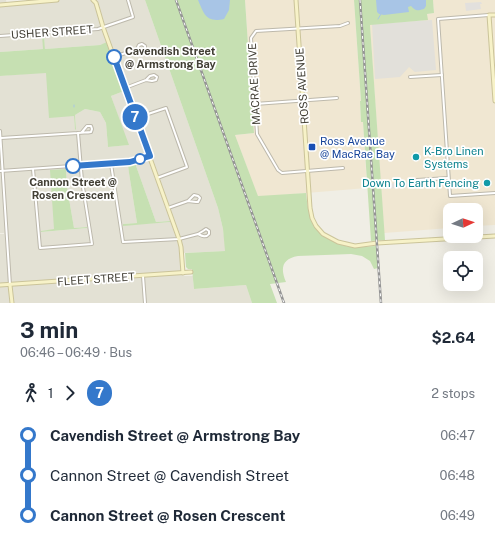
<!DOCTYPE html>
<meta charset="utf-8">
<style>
body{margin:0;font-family:"Public Sans",sans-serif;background:#f2f2f3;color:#1f2937;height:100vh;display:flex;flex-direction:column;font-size:15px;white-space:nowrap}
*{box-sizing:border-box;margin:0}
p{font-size:13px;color:#747a83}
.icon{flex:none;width:22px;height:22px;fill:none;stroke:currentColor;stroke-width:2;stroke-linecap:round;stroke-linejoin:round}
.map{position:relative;height:303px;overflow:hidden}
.sheet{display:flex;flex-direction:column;background:#fff;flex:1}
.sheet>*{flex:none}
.badge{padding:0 8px;border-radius:13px;font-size:14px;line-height:26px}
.needle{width:26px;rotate:86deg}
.tools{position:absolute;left:443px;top:203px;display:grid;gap:8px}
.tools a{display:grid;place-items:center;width:40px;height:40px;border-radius:8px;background:#fff;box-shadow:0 4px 16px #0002;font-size:20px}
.map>.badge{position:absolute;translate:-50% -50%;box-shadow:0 0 0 2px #fff}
.legs{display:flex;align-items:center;gap:6px;height:44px;padding:0 20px;font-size:13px}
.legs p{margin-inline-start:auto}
.summary{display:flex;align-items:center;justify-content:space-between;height:68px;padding:0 20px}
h1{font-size:22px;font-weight:700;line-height:30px}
ul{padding:0 20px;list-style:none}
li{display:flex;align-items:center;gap:14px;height:40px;font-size:15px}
li i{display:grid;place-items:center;width:6px;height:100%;margin:0 5px;background:currentColor}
li i::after{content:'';width:10px;height:10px;margin:-5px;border:3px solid;border-radius:50%;background:#fff}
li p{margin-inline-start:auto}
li:first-child i{background:linear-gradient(#0000 50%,currentColor 0)}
li:last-child i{background:linear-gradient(currentColor 50%,#0000 0)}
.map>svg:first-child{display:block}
.residential{fill:#e3e1d4;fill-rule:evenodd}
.commercial{fill:#f0e7d2}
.industrial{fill:#e2e0da}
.green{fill:#c6e0b2}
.parking{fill:#e2e0dd}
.water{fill:#a8c5e6}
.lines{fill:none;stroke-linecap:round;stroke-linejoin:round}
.stream{stroke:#a8c5e6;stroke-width:1}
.street-casing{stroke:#bdb9ac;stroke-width:4}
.secondary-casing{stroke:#cbc49a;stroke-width:5}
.street{stroke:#fff;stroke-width:2}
.secondary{stroke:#f7f2c8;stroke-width:3}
.rail-casing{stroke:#949494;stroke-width:2.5}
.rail{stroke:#fff;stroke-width:1;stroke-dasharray:3;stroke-linecap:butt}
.line-1-casing{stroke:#fff;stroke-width:9}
.line-1{stroke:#3478cb;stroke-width:6}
.stop-1-dot{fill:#fff;stroke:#3478cb;stroke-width:2}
.transit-dot{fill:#1a4fb4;stroke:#fff;stroke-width:1.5}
.culture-dot{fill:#0f9aa8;stroke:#fff;stroke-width:1.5}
.labels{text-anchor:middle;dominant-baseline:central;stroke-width:3.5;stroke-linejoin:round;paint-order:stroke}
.street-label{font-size:11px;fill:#423f35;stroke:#fff}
.stop-label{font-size:11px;font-weight:bold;fill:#423f35;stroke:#fff;text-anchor:start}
.transit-label{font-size:11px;fill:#164399;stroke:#fff;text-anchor:start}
.culture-label{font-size:11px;fill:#0d838f;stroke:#fff;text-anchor:start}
</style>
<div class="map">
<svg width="495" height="303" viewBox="0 0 495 303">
<rect width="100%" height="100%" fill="#f0eee5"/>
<!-- residential -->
<path class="residential" d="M0 0H6L7 4 26 2V0H145L218 208 223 229 226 251 182 253 183 276H193L194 289 246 285 252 303H0V234H4V233H0V76L46 72 74 116 75 129H76L75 115 85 109 100 112 106 123 108 147 128 145 111 96 124 91 107 43 100 45 45 49 44 36 43 35V49L0 52ZM135 163 156 222 170 221V222L123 225V224L137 223 129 173 128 165ZM66 169 67 187 74 228 87 227V228L42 232 41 231 54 230Z"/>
<!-- commercial -->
<g class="commercial">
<polygon points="245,0 354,0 361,101 360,101 361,122 363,122 367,188 258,197 235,135 254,133"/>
<polygon points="433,0 495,0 495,225 476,226 476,210 450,210 450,228 384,233 370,25 427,20 427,14 434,13"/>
</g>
<!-- industrial -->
<polygon class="industrial" points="432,20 436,70 415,72 409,67 400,77 375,79 372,24"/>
<!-- green -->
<g class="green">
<path d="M145 0H245L254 133 235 135 258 196 306 193C307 200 307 207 310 214 316 232 333 245 351 247 360 248 368 246 376 246L378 268 374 269 370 261 362 256 351 254 298 256C282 259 280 268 286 282L270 284 277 303H252L246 285 194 289 192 269H188L186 267 185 253 225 251 223 229 218 208Z"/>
<polygon points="354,0 433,0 434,13 427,14 428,20 370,25 385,240 371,241 363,122 361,122 360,101 361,101"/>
<polygon points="42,35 44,35 45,49 100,45 107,42 124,91 111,96 129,145 108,147 106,123 100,112 85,109 75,115 76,129 75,130 74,116 49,118 46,73 0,76 0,52 43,49"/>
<polygon points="135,163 156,222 170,221 170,222 123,226 123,224 137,223 129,173 128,165"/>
<polygon points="66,169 67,187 74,228 87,227 87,228 41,232 41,231 54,229 50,170"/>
</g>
<!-- parking -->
<g class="parking">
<polygon points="481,2 482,4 480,4 481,9 466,11 465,3"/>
<polygon points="412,182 412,187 384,189 383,184"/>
</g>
<!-- water -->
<g class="water">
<path d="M198 0H230L229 10 224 19C206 23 204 14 198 0Z"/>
<path d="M376 0H426V6L424 9C416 11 416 11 411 6L408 7 409 12 384 15 379 14 377 12Z"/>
</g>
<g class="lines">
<!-- stream -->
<g class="stream">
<polyline points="378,19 381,14"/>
<polyline points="74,105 74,107"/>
</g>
<defs>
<g id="street">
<polyline points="489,15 438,19 450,196 495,193"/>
<polyline points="0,36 98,29 133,17 128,0"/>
<polyline points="114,57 137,49 139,45 142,44 145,46 145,49 142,51 137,49"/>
<polyline points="410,77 442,75"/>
<polyline points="125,88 146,80 150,76 154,75 157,77 156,80 152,81 146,80"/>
<polyline points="255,104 337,98"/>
<polyline points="136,118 166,108 187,167 157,178"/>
<polyline points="0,131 10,285"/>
<path d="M1 138 78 133C83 132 86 133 91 132L92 129 91 126H87L82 132"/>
<path d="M111 164 123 242 179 239 198 234 203 231 206 229 209 231V234C206 238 202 236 198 234"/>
<polyline points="343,168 282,173 278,170 257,134 251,38 256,31 340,26 348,23"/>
<polyline points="33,169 40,248 92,244 82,181 78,133"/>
<polyline points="0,171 129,162 149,156"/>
<polyline points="417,180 448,178"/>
<polyline points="168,208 188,201 194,195 198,196 200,198 198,202 196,202 188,201"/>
<polyline points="143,276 145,303"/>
</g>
<g id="secondary">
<polyline points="93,0 96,3 103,27 179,239 181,247 183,273"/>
<polyline points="296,0 310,208 312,218 316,226 323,234 338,242 355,246 377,243 495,236"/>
<polyline points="0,5 57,0"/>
<polyline points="495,15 489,15 495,101"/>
<polyline points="0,285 191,272"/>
<polyline points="10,285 12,303"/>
</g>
</defs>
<!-- street casing -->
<use href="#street" class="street-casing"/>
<!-- secondary casing -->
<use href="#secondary" class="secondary-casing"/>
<!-- street -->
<use href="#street" class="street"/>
<!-- secondary -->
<use href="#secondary" class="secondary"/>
<defs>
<g id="rail">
<polyline points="176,0 284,303"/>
<polyline points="360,0 381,303"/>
</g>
</defs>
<!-- rail casing -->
<use href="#rail" class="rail-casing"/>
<!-- rail -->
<use href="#rail" class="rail"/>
</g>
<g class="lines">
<defs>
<polyline id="line-1" points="73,166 130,162 150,156 114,57"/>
</defs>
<!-- line-1 casing -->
<use href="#line-1" class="line-1-casing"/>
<!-- line-1 -->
<use href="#line-1" class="line-1"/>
</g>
<!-- markers -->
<g class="stop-1-dot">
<circle cx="114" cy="57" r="7"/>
<circle cx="140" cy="159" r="5"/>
<circle cx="73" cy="166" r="7"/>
</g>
<rect class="transit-dot" x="308" y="143" width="8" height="8" rx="2"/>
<g class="culture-dot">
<circle cx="416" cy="157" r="4"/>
<circle cx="487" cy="183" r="4"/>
</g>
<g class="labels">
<!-- street labels -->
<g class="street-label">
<text transform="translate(52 32) rotate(-4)">USHER STREET</text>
<text transform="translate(254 84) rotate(-93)">MACRAE DRIVE</text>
<text transform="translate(302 86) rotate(-94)">ROSS AVENUE</text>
<text transform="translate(96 279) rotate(-4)">FLEET STREET</text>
</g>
<!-- stop labels -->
<g class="stop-label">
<text x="125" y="51">Cavendish Street<tspan x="125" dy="13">@ Armstrong Bay</tspan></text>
<text x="73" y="182" text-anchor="middle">Cannon Street @<tspan x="73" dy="13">Rosen Crescent</tspan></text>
</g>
<!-- transit labels -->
<g class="transit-label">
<text x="320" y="141">Ross Avenue<tspan x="320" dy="13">@ MacRae Bay</tspan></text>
</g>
<!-- culture labels -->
<g class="culture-label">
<text x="424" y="151">K-Bro Linen<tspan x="424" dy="13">Systems</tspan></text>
<text x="479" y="183" text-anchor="end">Down To Earth Fencing</text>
</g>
</g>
</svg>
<div class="tools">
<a><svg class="needle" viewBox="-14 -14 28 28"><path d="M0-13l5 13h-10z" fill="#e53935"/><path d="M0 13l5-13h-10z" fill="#747a83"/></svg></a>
<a><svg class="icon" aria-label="locate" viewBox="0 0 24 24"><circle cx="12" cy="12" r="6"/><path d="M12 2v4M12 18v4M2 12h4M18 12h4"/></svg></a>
</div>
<b class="badge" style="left:135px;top:117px;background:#3478cb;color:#fff">7</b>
</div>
<section class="sheet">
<div class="summary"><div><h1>3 min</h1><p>06:46 – 06:49 · Bus</p></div><b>$2.64</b></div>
<div class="legs"><svg class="icon" aria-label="walk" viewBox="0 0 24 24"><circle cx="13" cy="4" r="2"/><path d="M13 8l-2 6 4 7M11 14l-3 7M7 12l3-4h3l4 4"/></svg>1<svg class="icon" aria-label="forward" viewBox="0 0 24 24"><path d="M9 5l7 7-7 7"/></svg><b class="badge" style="background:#3478cb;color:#fff">7</b><p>2 stops</p></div>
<ul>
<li><i style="color:#3478cb"></i><b>Cavendish Street @ Armstrong Bay</b><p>06:47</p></li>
<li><i style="color:#3478cb"></i><span>Cannon Street @ Cavendish Street</span><p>06:48</p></li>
<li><i style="color:#3478cb"></i><b>Cannon Street @ Rosen Crescent</b><p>06:49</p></li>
</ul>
</section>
